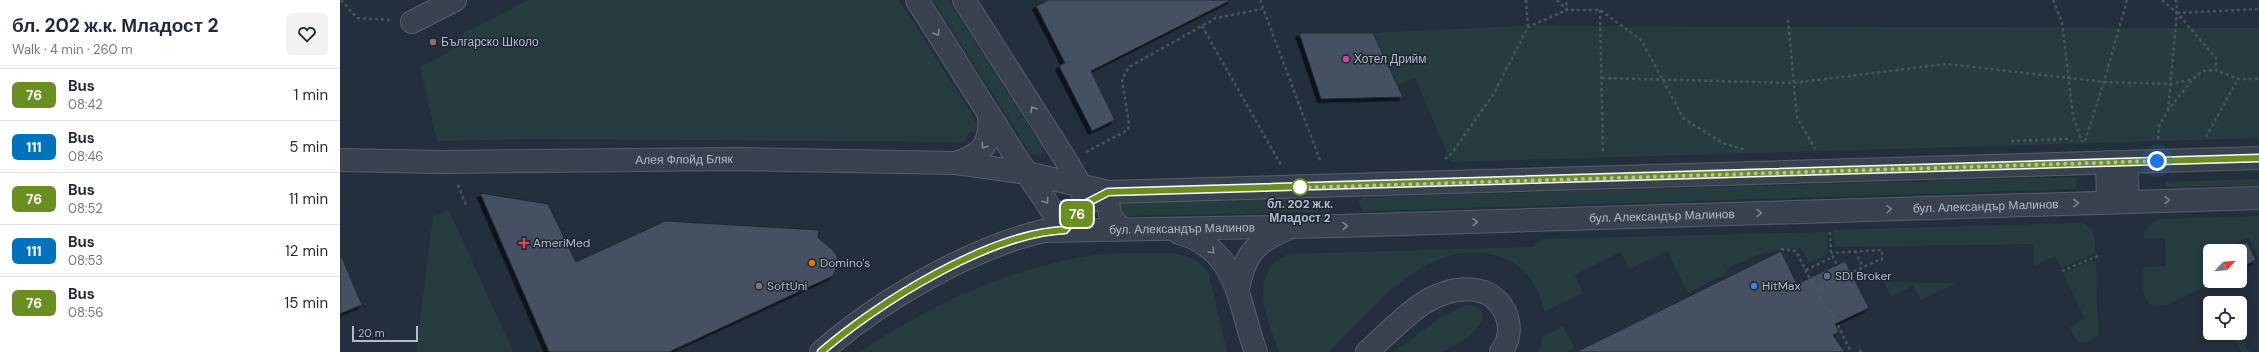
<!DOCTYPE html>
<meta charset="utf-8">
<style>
body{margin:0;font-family:"DM Sans",sans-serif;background:#f2f2f3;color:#1f2937;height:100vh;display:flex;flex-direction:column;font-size:15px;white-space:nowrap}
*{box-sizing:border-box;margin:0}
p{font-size:13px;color:#747a83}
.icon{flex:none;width:22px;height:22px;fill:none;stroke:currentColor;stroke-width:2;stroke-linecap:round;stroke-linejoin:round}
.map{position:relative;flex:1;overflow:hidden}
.panel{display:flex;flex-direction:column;background:#fff;width:340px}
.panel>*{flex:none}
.badge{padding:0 8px;border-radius:6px;font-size:14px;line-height:26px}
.needle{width:26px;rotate:64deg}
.controls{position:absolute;left:1863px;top:244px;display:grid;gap:8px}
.controls a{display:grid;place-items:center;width:44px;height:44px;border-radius:6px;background:#fff;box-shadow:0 2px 10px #0003;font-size:20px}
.scale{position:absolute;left:12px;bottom:10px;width:66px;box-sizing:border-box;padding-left:4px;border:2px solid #b4bcc9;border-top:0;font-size:11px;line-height:14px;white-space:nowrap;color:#b4bcc9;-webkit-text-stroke:3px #1d2633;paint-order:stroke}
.you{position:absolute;width:20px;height:20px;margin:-10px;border:3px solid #fff;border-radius:50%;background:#1a73e8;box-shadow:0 0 0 6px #1a73e833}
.map>.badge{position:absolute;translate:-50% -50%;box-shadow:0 0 0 2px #fff}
.round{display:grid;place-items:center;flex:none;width:42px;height:42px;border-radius:6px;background:#f2f2f3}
.summary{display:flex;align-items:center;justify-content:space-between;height:68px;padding:0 12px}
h1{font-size:19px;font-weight:700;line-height:30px}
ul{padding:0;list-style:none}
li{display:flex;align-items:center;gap:12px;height:52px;padding:0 12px;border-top:1px solid #e0e1e3}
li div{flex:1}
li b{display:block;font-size:15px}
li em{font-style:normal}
li .badge{min-width:44px;font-weight:700;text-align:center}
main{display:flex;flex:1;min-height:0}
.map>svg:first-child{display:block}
.green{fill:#263c3f}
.building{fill:#455162;stroke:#1f2835;filter:url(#shadow)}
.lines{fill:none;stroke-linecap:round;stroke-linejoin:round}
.minor-casing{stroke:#565f6c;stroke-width:24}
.path{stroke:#44595c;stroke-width:2.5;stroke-dasharray:3 3;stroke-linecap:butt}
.minor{stroke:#38414e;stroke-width:22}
.oneway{stroke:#7c8592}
.line-casing{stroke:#fff;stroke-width:9}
.line{stroke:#6b8e23;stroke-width:6}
.walk{stroke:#b4bcc9;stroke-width:4;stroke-dasharray:0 7.2}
.education-dot{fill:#8d6e63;stroke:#1d2633;stroke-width:1.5}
.hotel-dot{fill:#d1479c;stroke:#1d2633;stroke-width:1.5}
.stop-dot{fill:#fff;stroke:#6b8e23;stroke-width:2}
.health-dot{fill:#e0444e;stroke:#1d2633;stroke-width:1.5}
.food-dot{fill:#e8710a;stroke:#1d2633;stroke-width:1.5}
.service-dot{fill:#5c6f8a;stroke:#1d2633;stroke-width:1.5}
.shop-dot{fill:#3f7fe0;stroke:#1d2633;stroke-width:1.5}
.labels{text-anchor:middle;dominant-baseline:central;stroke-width:3;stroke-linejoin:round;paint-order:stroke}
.poi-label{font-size:12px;fill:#b4bcc9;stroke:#1d2633;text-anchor:start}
.street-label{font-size:12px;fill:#b4bcc9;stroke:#1d2633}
.stop-label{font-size:12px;font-weight:bold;fill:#b4bcc9;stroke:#1d2633}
</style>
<main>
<section class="panel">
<div class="summary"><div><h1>бл. 202 ж.к. Младост 2</h1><p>Walk · 4 min · 260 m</p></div><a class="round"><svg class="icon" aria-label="heart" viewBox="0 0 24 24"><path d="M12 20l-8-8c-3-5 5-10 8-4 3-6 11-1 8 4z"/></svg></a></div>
<ul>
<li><span class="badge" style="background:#6b8e23;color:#fff">76</span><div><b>Bus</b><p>08:42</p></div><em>1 min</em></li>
<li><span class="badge" style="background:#0072bc;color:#fff">111</span><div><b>Bus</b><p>08:46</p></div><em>5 min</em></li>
<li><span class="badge" style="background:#6b8e23;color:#fff">76</span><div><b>Bus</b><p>08:52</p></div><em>11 min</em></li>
<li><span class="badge" style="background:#0072bc;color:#fff">111</span><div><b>Bus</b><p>08:53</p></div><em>12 min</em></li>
<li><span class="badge" style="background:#6b8e23;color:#fff">76</span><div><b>Bus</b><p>08:56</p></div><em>15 min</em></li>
</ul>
</section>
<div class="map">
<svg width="1919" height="352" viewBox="0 0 1919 352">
<defs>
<filter id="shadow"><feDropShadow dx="-3.5" dy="3.5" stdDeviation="0" flood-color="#0009"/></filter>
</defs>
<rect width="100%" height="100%" fill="#242f3e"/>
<!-- green -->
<g class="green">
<polygon points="188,0 559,0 630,112 636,124 635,133 631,132 626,140 621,142 192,139 97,141 80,67 111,51 123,33"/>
<polygon points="593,0 608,0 702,147 703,151 700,155 691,154"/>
<polygon points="1181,26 1919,28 1919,138 1111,162 1075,78 1057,85 1033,33"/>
<polygon points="1736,177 1736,189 1023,211 1019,204 1019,200 1023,197"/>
<polygon points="1919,179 1919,185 1826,187 1826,182"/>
<polygon points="989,198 994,205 990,212 780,216 777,205 780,203"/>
<polygon points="109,210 173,352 76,352 93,216"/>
<path d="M1919 216V258L1909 237 1880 251H1870V256L1862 260 1870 276V281L1873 282 1827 305 1813 306C1800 300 1803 280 1803 267L1826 266 1825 238H1804C1803 228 1811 221 1821 219Z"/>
<path d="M1741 223C1756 227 1756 240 1755 254L1721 268 1715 256 1694 266V244L1494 247 1493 230Z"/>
<path d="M1487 232 1488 254 1469 263 1461 248C1434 248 1410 257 1386 269L1387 273 1348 293 1327 251 1290 269 1281 252 1235 275 1243 293 1204 312C1199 287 1187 266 1161 257 1090 233 1033 308 990 352H939C928 319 905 272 949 254L1193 247 1203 239Z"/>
<path d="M831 253C847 256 857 258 868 271L887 352H520C588 306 667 269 748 256 775 252 804 254 831 253Z"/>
<polygon points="1752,261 1756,263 1758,334 1757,337 1743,343 1737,341 1729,328 1745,318 1723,273"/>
<polygon points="1544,282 1545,282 1615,283 1581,300 1573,286 1551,297"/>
<path d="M1127 305C1134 305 1139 306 1142 313 1148 327 1112 349 1100 352 1089 352 1066 352 1054 352L1104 315Z"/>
<polygon points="1223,326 1234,348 1226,352 1199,352 1203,337"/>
<polygon points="1891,333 1899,333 1909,352 1901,352"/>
</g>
<!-- building -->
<g class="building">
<polygon points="709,0 891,0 751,71 775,120 752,131 719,66 725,63 696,6"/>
<polygon points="959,33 1033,33 1063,97 981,99"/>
<polygon points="140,193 208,204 236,262 325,221 479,230 478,238 492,249 497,256 498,264 493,276 329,352 209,352"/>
<polygon points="1907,242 1916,260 1900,268 1900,251 1888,251"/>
<polygon points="1441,251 1457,284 1505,261 1529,308 1495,324 1499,332 1493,335 1505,352 1236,352"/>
<polygon points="0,253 22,305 0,314"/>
</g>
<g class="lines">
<defs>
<g id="minor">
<polyline points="577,0 676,157 725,230"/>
<polyline points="624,0 729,165 740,185 742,193"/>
<polyline points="72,22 115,0"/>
<path id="s1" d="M0 160 100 162 396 159 616 163 687 173 768 192"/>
<polyline points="1767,162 1768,202"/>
<polyline points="1786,162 1788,202"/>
<path d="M616 163C644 154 651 143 649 114"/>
<path d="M768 192C768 209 768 219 783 229"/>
<polyline points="725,230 745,204 768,192 1919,158"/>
<path d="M839 233C899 249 898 304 916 352"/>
<path d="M898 289C905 254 914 243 947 229"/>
<path id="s2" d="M481 352C538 302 628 249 703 231L998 226 1919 198"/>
<path d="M1027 352C1045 336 1063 317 1082 304 1108 287 1149 279 1165 312 1171 325 1170 340 1161 352"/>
</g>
</defs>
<!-- minor casing -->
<use href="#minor" class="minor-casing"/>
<!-- path -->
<g class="path">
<polyline points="1,0 17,18 51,20"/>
<polyline points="920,0 981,163"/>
<polyline points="1186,0 1188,27"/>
<polyline points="1217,0 1227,10 1260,10 1301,40 1344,119 1383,143 1406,150"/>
<polyline points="1713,0 1722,22 1733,116 1742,142"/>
<polyline points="1822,0 1837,13 1876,58 1876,70 1898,79 1919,79"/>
<polyline points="1260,10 1263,154"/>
<polyline points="1837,13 1919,9"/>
<polyline points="1448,20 1457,117 1475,149"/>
<polyline points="862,26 941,165"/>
<polyline points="1262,78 1453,83 1607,64 1764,82 1830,84 1853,79"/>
<polyline points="1828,110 1837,13 1836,0"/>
<polyline points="1866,137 1898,79"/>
<polyline points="1818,139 1819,126 1828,110 1853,79 1863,71 1876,70"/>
<polyline points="1671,141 1728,139 1732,141"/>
<polyline points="1745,141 1764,82 1787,0"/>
<polyline points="746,152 788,130 789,124 782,79 789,67 876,18 922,9"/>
<polyline points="1105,159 1112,153 1153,95 1188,27 1227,10 1226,0"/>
<polyline points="118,185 126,205"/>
<polyline points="1490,232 1491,253 1503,277"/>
<polyline points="1441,249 1456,251 1486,311 1499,305"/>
<polyline points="1515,251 1523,267"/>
<polyline points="1466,270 1493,257"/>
<polyline points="1722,271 1760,255"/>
<polyline points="1476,290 1536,261 1542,260 1542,250 1491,253"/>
<polyline points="1490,309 1511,352"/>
<polyline points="1519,352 1522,350"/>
</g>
<!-- minor -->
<use href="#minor" class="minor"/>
</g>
<!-- one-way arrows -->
<defs><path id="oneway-chevron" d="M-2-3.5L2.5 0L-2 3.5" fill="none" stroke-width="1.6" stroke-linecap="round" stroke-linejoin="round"/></defs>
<g class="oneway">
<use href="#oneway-chevron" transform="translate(597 33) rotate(58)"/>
<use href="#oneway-chevron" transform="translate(693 109) rotate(-122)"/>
<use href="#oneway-chevron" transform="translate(644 146) rotate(124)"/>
<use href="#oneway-chevron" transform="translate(1827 200) rotate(-1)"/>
<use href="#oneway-chevron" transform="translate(706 201) rotate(56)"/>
<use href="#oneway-chevron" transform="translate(1736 203) rotate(-1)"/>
<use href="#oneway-chevron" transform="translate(1549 209) rotate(-2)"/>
<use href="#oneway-chevron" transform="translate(1419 213) rotate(-2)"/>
<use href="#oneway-chevron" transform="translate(1135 222) rotate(-2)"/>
<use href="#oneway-chevron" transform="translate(1005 226) rotate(-2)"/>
<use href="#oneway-chevron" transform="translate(872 251) rotate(45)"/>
</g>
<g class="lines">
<defs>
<path id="line" d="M481 352C537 303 650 233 725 230L745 204 768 192 1919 158"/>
</defs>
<!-- line casing -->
<use href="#line" class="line-casing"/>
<!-- line -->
<use href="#line" class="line"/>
<!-- walk -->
<polyline class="walk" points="960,187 954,188 1817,161"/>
</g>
<!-- markers -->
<g class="education-dot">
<circle cx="93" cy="42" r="4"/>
<circle cx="419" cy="286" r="4"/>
</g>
<circle class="hotel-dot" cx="1006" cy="59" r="4"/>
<circle class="stop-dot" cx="960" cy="187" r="8"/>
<path class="health-dot" d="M182 237h4v4h4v4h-4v4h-4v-4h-4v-4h4z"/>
<circle class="food-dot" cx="472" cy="263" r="4"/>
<circle class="service-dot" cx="1487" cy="276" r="4"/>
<circle class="shop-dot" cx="1414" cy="286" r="4"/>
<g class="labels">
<!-- poi labels -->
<g class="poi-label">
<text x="101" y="42">Българско Школо</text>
<text x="1014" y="59">Хотел Дрийм</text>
<text x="193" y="243">AmeriMed</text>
<text x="480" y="263">Domino's</text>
<text x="1495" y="276">SDI Broker</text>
<text x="427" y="286">SoftUni</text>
<text x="1422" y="286">HitMax</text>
</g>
<!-- street labels -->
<g class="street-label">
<text stroke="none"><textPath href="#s1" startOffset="344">Алея Флойд Бляк</textPath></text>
<text stroke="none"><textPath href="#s2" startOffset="1198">бул. Александър Малинов</textPath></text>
<text stroke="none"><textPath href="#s2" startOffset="874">бул. Александър Малинов</textPath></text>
<text stroke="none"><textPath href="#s2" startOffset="394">бул. Александър Малинов</textPath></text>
</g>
<!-- stop labels -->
<g class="stop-label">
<text x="960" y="204">бл. 202 ж.к.<tspan x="960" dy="14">Младост 2</tspan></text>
</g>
</g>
</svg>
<div class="controls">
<a><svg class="needle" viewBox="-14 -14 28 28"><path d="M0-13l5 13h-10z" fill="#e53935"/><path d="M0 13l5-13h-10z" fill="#747a83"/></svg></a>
<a><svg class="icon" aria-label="locate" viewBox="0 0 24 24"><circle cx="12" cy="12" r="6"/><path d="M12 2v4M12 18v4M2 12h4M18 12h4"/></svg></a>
</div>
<div class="scale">20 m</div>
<div class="you" style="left:1817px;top:161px"></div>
<b class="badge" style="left:737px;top:214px;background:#6b8e23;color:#fff">76</b>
</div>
</main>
